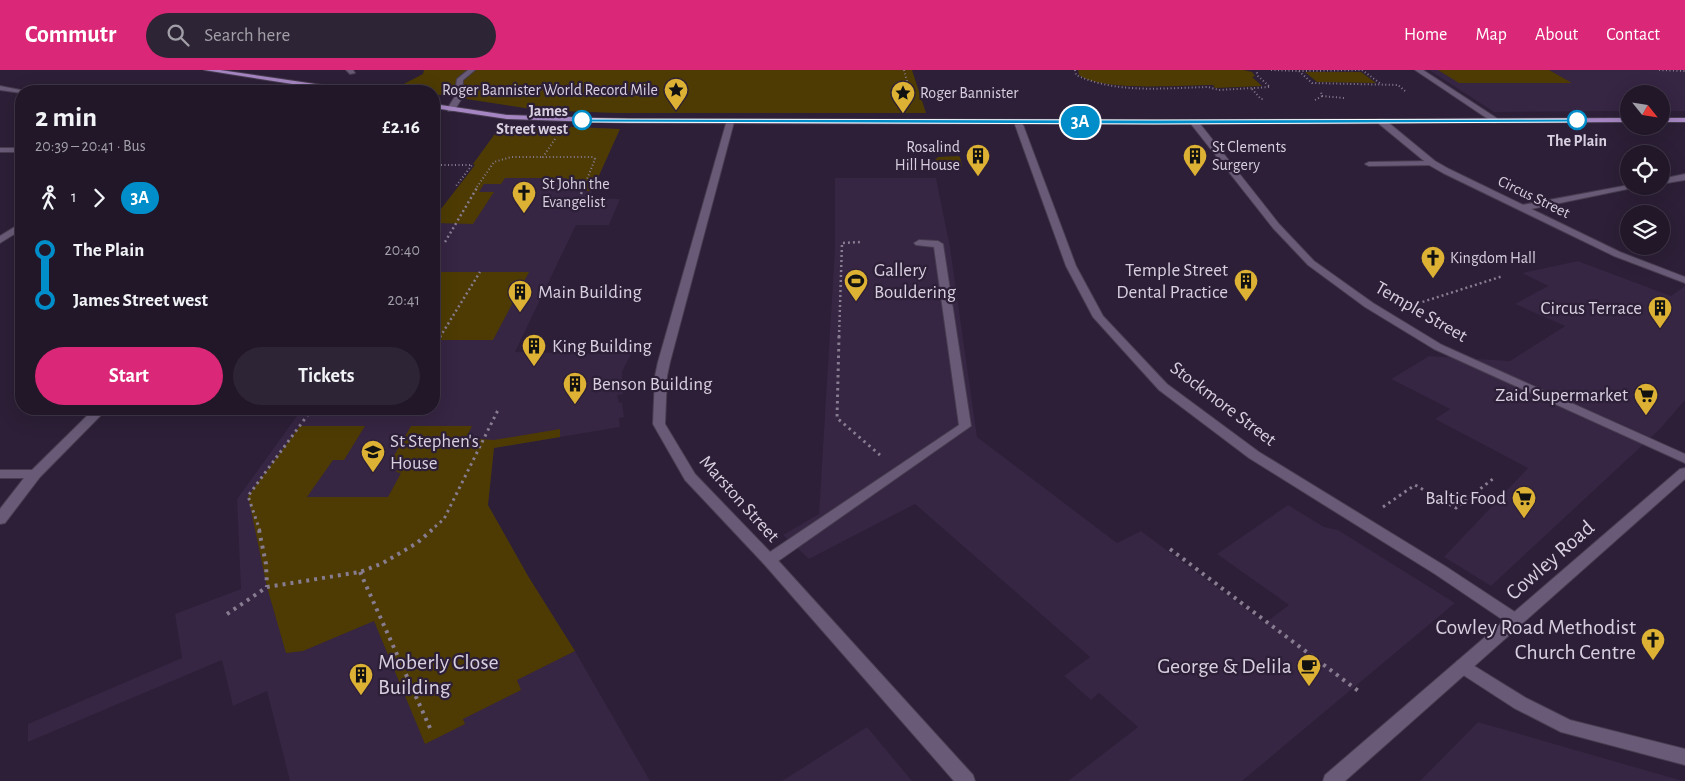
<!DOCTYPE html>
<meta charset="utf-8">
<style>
body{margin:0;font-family:"Alegreya Sans",sans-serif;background:#2d2435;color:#f1f3f6;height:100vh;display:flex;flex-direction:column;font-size:19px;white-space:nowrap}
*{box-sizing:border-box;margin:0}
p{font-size:16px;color:#a29fa8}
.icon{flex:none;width:28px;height:28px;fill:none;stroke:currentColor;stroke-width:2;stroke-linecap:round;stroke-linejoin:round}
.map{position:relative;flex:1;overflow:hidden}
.details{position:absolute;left:15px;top:15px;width:425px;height:330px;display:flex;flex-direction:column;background:#211729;border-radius:20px;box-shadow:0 5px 20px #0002,0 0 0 1px #3e3646}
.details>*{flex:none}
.badge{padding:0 10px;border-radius:16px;font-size:18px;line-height:32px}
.needle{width:32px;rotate:120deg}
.controls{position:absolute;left:1620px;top:15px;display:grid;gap:10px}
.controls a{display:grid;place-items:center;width:50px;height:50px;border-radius:50%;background:#211729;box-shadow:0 5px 20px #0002,0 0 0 1px #3e3646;font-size:25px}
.map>.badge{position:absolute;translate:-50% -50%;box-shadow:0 0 0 2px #fff}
.legs{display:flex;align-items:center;gap:8px;height:55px;padding:0 20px;font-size:16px}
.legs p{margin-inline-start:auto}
.overview{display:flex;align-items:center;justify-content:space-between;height:85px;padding:0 20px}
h1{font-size:28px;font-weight:700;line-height:38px}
.primary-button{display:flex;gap:10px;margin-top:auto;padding:10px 20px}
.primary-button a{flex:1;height:58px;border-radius:30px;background:#db2777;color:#fff;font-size:20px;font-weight:700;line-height:58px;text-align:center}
.primary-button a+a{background:#2d2435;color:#f1f3f6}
ul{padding:0 20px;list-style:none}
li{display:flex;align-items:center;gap:18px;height:50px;font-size:19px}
li i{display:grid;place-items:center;width:8px;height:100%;margin:0 6px;background:currentColor}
li i::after{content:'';width:12px;height:12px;margin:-6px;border:4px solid;border-radius:50%;background:#211729}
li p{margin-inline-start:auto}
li:first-child i{background:linear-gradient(#0000 50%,currentColor 0)}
li:last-child i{background:linear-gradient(currentColor 50%,#0000 0)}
header{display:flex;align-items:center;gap:30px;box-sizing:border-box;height:70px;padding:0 25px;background:#db2777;color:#fff}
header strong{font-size:24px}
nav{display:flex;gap:28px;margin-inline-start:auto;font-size:18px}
.search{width:350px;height:45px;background:#2d2435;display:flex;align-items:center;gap:12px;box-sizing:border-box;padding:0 18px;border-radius:28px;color:#a29fa8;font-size:19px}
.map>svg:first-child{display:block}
.built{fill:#362543}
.green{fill:#4d3b03}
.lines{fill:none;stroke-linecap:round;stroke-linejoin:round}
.lane-casing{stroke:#473c50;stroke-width:2}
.street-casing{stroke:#473c50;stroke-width:2}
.secondary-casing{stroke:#473c50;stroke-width:2}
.primary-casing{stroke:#473c50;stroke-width:2}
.path-far3{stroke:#877c90;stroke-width:2;stroke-dasharray:1 2.5;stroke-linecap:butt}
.path-far2{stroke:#877c90;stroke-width:2.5;stroke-dasharray:2 3;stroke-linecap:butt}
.path-far1{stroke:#877c90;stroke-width:3;stroke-dasharray:2.5 4;stroke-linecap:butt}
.path{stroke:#877c90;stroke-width:4;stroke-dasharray:3 5;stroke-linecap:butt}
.lane{fill:#695b77;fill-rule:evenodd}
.street{fill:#695b77;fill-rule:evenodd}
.secondary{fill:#695b77;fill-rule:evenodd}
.primary{fill:#a686c2;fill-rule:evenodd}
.line-1{fill:#008eca;stroke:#fff}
.stop-1-dot{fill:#fff;stroke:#008eca;stroke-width:2.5}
.labels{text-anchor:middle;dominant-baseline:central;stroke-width:4.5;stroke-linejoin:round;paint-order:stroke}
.far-poi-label{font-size:16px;fill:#d7cfdf;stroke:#2c1f37;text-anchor:start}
.far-stop-label{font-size:16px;font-weight:bold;fill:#d7cfdf;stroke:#2c1f37;text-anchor:end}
.far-street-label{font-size:16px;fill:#d7cfdf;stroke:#2c1f37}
.poi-label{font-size:19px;fill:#d7cfdf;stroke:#2c1f37;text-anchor:start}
.street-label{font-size:19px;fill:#d7cfdf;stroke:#2c1f37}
.near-street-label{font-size:22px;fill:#d7cfdf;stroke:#2c1f37}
.near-poi-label{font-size:22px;fill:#d7cfdf;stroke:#2c1f37;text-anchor:end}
</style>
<header>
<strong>Commutr</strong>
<div class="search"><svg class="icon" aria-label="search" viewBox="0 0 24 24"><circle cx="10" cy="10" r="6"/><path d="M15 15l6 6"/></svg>Search here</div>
<nav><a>Home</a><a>Map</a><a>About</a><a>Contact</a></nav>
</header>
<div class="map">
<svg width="1685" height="711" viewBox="0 0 1685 711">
<rect width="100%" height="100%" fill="#2c1f37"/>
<!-- built -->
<g class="built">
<polygon points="1429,0 1685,0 1685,41 1661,41 1661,24 1629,24 1629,41 1494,42"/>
<polygon points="502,54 620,59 589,128 620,129 609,155 576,155 515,282 631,284 622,302 623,324 617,325 619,333 622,332 624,347 619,348 620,357 494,378 488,435 528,506 575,581 650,711 290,711 267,621 233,636 222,590 28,672 28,654 182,588 175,544 241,519 237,429 302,339 434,339 434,148 475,95 473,94"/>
<polygon points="835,108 936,108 950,177 977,367 1117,473 1141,461 1265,553 1289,535 1217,484 1288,435 1324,457 1338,460 1455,533 1242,711 1068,711 1138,657 1099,623 1091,630 1064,606 1090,587 915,434 809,489 783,465 819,444 835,178"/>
<polygon points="1578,191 1671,226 1685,216 1685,330 1660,359 1491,516 1444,487 1528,398 1435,349 1450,339 1391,309 1429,286 1510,291 1565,256 1515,234 1548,216 1522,203"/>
<polygon points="1478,652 1683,711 1420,711"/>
<polygon points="867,657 912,711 782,711"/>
</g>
<!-- green -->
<g class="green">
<polygon points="424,0 912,0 926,43 616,43 560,41 525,38 434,24 434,21 418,21 396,18 423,4"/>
<path d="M1078 0H1244L1252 2 1255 6 1252 7 1262 16 1215 18 1213 15C1182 15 1103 22 1079 5Z"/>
<polygon points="1438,0 1549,0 1572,13 1459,13"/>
<polygon points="1305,2 1361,2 1376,13 1317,12"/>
<polygon points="502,54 620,59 592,121 575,121 578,114 564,113 567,108 505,108 501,114 484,114 479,122 494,122 473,154 434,153 434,148 475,95 473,94"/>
<polygon points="958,86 960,87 962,96 959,99 942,101 933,98 933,92 938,87"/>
<polygon points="434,202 529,202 493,270 434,270"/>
<polygon points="300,356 365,356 344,390 333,390 307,427 388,427 401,403 396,402 404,391 391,391 411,356 472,356 466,368 494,370 560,359 560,367 494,378 488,435 528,506 575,581 517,610 521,620 463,649 465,654 425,674 374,551 303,581 286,583 267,517 248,426"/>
</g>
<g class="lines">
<defs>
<g id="lane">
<polygon points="468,0 475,0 463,10 462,28 454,41 448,41 447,39 454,28 457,9"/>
<polygon points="1415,0 1423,0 1501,51 1494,53"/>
<polygon points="0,16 26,21 21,21 21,23 0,20"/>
<polygon points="332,16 334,17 334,19 321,21"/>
<polygon points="1432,91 1436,93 1435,95 1369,96 1365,94 1369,92"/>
<polygon points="1685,104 1685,110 1661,114 1661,109"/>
<polygon points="1629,115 1642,116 1522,141 1518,138 1522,135"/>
<polygon points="919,170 938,171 943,174 971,356 774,494 769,495 764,494 762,490 764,486 959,355 934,177 916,175 914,173"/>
</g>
<g id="street">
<polygon points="346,0 353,0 355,3 350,4"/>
<polygon points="1378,49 1384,49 1435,91 1449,99 1620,182 1685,207 1685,213 1614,186 1443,103 1429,95 1378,53"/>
<polygon points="727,50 734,52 670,292 667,306 665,354 695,404 774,486 973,705 975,711 954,711 764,494 685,410 653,354 655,306 658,292"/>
<polygon points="1015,50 1022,52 1076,196 1103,246 1167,314 1259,382 1445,496 1521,546 1523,550 1521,554 1515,556 1509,554 1435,504 1249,388 1159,320 1093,247 1066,196 1014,52"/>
<polygon points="1191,50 1197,50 1279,154 1314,191 1373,233 1442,275 1685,384 1685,393 1434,279 1365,237 1308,195 1273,158 1191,54"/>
<rect x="0" y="78" width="21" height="4"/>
<polygon points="21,153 21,160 0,173 0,166"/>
<polygon points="94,339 107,339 40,407 5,453 0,454 0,439 24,408 0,408 0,400 32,400"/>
<polygon points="1463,589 1526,628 1570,650 1685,679 1685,695 1561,662 1514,638 1457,601 1455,596 1457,591"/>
</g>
<polygon id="secondary" points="1685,398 1685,409 1345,711 1323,711 1325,705 1680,399"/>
<g id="primary">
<polygon points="204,0 220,0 349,19 352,21 337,21"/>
<polygon points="434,34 507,45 628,49 1194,50 1629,48 1629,52 1194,54 628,53 507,49 434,38"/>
<rect x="1661" y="48" width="24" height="4"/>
</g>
</defs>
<!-- lane casing -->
<use href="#lane" class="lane-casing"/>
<!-- street casing -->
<use href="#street" class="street-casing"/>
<!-- secondary casing -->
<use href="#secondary" class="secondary-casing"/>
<!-- primary casing -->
<use href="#primary" class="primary-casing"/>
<!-- path-far3 -->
<g class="path-far3">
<polyline points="904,0 912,31"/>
<path d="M1075 0 1076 5C1117 24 1164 18 1208 17L1219 20 1270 17 1258 6 1256 0"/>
<polyline points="1271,0 1299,1 1312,13 1398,15 1405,21"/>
<polyline points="1659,0 1685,1"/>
<polyline points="1299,1 1362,0 1381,14"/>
<polyline points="1252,19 1261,29 1264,29"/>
<polyline points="1322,26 1344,28"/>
<polyline points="1315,30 1322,26 1321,22"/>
<polyline points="555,69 543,87 593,87 595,89 584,117"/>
<polyline points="434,95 472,95 456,116"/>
<polyline points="477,117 494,92 511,87 543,87"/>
</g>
<!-- path-far2 -->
<g class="path-far2">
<polyline points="581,124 584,116"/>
<polyline points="445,172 478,116"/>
<polyline points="1413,235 1503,206"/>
<polyline points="440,267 480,202"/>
<polyline points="839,267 842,173 861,172"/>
</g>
<!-- path-far1 -->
<g class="path-far1">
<polyline points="839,266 837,348 880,385"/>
<polyline points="438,270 440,266"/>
<polyline points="1383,437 1415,415 1456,438 1494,408"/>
<polyline points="260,461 248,426 312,339"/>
<polyline points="430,461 444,449 498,340"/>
</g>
<!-- path -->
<g class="path">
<polyline points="259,460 266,494 267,517"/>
<polyline points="1170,479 1361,623"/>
<polyline points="360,502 430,658"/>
<polyline points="227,544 267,517 360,502 383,493 417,473 432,460"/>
</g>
<!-- lane -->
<use href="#lane" class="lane"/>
<!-- street -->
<use href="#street" class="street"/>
<!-- secondary -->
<use href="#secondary" class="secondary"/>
<!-- primary -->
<use href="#primary" class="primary"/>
</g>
<!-- line-1 -->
<polygon class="line-1" points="580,49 1155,50 1577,49 1580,50 1577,52 1155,54 582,52"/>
<!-- icons -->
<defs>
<symbol id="sight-pin" viewBox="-11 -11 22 30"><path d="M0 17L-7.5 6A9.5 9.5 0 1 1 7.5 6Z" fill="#ddb133" stroke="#2c1f37"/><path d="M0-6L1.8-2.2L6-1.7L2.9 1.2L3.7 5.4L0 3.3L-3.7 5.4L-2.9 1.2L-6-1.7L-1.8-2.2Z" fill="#111"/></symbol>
<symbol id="building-pin" viewBox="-11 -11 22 30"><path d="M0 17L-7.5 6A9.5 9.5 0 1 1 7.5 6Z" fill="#ddb133" stroke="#2c1f37"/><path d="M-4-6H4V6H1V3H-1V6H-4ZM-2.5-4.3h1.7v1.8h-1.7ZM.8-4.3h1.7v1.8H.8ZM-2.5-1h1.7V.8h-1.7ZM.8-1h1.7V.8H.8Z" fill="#111"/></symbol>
<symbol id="church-pin" viewBox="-11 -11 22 30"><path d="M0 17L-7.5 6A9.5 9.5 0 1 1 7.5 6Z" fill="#ddb133" stroke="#2c1f37"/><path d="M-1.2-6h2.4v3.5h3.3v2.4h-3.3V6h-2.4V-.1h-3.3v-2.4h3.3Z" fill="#111"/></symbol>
<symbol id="stadium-pin" viewBox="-11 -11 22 30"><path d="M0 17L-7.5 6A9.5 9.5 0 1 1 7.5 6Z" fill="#ddb133" stroke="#2c1f37"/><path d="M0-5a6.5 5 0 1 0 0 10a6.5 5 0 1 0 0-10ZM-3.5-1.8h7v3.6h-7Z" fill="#111"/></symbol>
<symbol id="supermarket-pin" viewBox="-11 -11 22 30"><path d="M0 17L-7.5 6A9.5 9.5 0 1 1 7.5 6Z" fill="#ddb133" stroke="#2c1f37"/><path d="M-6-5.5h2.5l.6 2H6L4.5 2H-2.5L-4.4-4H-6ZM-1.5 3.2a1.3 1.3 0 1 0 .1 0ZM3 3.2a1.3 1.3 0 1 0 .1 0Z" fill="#111"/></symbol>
<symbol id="university-pin" viewBox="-11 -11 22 30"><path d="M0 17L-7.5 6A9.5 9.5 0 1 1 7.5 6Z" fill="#ddb133" stroke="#2c1f37"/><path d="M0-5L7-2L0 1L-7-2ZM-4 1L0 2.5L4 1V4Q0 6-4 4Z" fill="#111"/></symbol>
<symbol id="cafe-pin" viewBox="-11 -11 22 30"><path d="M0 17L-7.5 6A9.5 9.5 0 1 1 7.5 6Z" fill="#ddb133" stroke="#2c1f37"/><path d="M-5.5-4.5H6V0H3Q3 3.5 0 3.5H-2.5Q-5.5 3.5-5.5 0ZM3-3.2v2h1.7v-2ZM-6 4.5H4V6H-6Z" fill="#111"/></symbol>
</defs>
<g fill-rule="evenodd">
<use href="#sight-pin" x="662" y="6" width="28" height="38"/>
<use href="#sight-pin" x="889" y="9" width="28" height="38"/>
<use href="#building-pin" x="964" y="72" width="28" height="38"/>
<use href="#building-pin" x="1181" y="72" width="28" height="38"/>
<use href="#church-pin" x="510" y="109" width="28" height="38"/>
<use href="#church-pin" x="1419" y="174" width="28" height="38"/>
<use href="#stadium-pin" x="842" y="197" width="28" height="38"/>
<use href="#building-pin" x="1232" y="197" width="28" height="38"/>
<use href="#building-pin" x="506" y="208" width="28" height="38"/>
<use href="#building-pin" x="1646" y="224" width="28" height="38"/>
<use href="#building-pin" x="520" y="262" width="28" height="38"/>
<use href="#building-pin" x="561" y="300" width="28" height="38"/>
<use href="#supermarket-pin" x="1632" y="311" width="28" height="38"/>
<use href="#university-pin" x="359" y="368" width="28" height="38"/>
<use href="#supermarket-pin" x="1510" y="414" width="28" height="38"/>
<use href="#church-pin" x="1639" y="556" width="28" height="38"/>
<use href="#cafe-pin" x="1295" y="582" width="28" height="38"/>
<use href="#building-pin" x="347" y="591" width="28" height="38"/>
</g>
<!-- markers -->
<g class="stop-1-dot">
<circle cx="582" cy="50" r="9"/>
<circle cx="1577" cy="50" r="9"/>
</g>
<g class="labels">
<!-- far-poi labels -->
<g class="far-poi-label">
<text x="658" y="20" text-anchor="end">Roger Bannister World Record Mile</text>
<text x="920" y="23">Roger Bannister</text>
<text x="960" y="77" text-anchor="end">Rosalind<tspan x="960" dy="18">Hill House</tspan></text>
<text x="1212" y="77">St Clements<tspan x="1212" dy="18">Surgery</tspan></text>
<text x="542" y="114">St John the<tspan x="542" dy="18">Evangelist</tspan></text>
<text x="1450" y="188">Kingdom Hall</text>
</g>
<!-- far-stop labels -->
<g class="far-stop-label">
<text x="568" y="41">James<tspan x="568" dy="18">Street west</tspan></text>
<text x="1577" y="71" text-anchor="middle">The Plain</text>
</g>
<!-- far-street labels -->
<g class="far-street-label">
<text transform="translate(1534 127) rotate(26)">Circus Street</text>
</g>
<!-- poi labels -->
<g class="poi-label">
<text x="874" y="200">Gallery<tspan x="874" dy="22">Bouldering</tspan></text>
<text x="1228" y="200" text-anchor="end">Temple Street<tspan x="1228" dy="22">Dental Practice</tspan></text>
<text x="538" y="222">Main Building</text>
<text x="1642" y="238" text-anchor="end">Circus Terrace</text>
<text x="552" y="276">King Building</text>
<text x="592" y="314">Benson Building</text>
<text x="1628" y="325" text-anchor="end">Zaid Supermarket</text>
<text x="390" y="371">St Stephen's<tspan x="390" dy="22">House</tspan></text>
<text x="1506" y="428" text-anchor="end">Baltic Food</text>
</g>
<!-- street labels -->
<g class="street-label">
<text transform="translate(1421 242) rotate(30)">Temple Street</text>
<text transform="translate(1223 334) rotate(37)">Stockmore Street</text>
<text transform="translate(739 429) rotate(48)">Marston Street</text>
</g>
<!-- near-street labels -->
<g class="near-street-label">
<text transform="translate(1550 490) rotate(-41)">Cowley Road</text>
</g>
<!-- near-poi labels -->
<g class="near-poi-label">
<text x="1636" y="557">Cowley Road Methodist<tspan x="1636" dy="25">Church Centre</tspan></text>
<text x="378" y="592" text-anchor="start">Moberly Close<tspan x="378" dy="25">Building</tspan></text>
<text x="1292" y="596">George &amp; Delila</text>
</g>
</g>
</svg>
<div class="controls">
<a><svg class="needle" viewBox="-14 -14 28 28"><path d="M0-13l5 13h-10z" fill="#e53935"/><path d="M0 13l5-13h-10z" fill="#a29fa8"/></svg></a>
<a><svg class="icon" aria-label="locate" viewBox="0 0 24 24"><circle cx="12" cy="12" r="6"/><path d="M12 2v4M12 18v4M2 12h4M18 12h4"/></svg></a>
<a><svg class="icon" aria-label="layers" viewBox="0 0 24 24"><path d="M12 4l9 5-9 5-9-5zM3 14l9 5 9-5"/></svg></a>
</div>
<b class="badge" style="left:1080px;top:52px;background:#008eca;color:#fff">3A</b>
<section class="details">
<div class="overview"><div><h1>2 min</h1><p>20:39 – 20:41 · Bus</p></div><b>£2.16</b></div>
<div class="legs"><svg class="icon" aria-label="walk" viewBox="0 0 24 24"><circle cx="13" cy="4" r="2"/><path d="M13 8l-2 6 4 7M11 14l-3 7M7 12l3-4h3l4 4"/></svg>1<svg class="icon" aria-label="forward" viewBox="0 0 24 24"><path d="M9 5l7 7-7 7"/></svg><b class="badge" style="background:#008eca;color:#fff">3A</b></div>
<ul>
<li><i style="color:#008eca"></i><b>The Plain</b><p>20:40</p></li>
<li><i style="color:#008eca"></i><b>James Street west</b><p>20:41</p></li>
</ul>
<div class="primary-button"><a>Start</a><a>Tickets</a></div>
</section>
</div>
